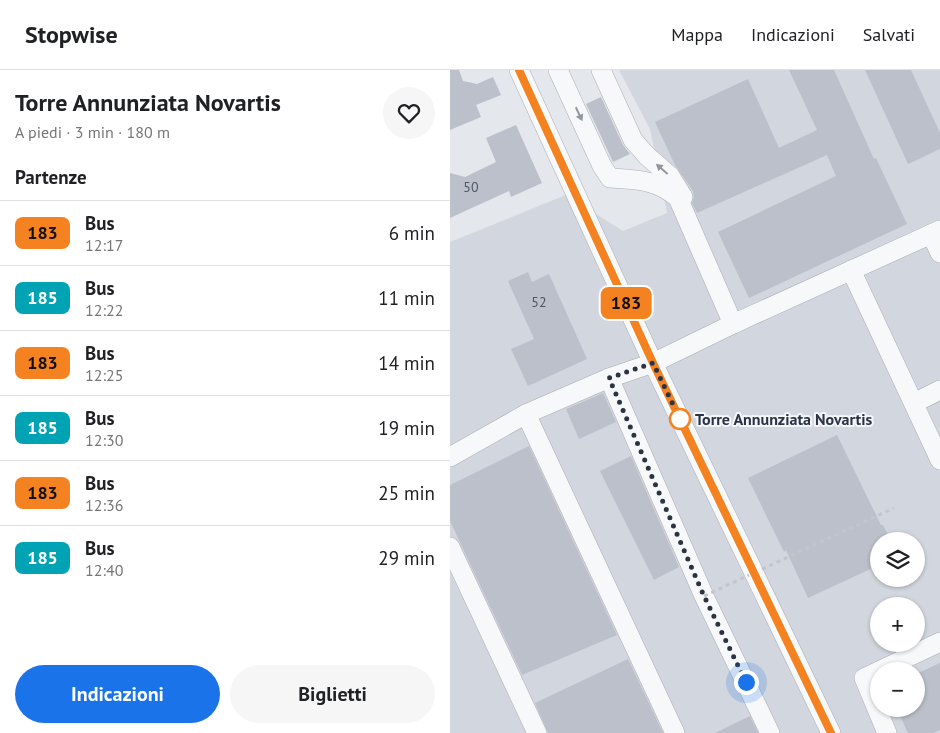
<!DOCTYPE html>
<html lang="it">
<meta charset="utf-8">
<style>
body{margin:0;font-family:"PT Sans",sans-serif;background:#f6f6f6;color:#202124;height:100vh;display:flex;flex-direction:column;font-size:19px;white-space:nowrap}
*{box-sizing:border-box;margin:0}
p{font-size:16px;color:#757577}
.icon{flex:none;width:28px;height:28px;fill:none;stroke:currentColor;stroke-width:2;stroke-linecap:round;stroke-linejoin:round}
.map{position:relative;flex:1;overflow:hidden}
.drawer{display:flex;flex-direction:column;background:#fff;width:450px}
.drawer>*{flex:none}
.badge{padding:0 10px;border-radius:8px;font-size:18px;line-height:32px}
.fabs{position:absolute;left:420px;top:462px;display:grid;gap:10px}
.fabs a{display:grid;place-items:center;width:55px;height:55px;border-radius:50%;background:#fff;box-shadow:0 1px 4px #0004;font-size:25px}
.you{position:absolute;width:25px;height:25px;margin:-12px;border:4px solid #fff;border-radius:50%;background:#1a73e8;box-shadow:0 0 0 8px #1a73e833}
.map>.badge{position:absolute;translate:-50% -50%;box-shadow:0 0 0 2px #fff}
h2{padding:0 15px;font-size:19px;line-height:45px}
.round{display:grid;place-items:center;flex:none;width:52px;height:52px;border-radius:26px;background:#f6f6f6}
.summary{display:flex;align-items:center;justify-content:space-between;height:85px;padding:0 15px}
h1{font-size:24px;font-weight:700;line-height:38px}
.button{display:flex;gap:10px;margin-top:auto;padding:10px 15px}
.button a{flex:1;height:58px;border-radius:30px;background:#1a73e8;color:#fff;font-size:20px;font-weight:700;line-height:58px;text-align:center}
.button a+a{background:#f6f6f6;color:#202124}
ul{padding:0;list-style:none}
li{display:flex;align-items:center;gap:15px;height:65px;padding:0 15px;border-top:1px solid #e0e0e0}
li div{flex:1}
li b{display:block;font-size:19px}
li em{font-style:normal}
li .badge{min-width:55px;font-weight:700;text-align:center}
header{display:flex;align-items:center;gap:30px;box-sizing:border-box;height:70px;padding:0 25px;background:#fff;border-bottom:1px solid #e0e0e0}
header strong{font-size:24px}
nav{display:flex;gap:28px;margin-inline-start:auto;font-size:18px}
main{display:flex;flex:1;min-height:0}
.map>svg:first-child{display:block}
.built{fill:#d2d6de;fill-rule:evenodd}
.building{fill:#bbc0ca}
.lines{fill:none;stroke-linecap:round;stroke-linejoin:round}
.minor-casing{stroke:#a9aeb7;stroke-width:20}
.minor{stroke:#f7f8fa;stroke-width:19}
.path-bridge{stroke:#c2c5cb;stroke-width:3;stroke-dasharray:4 4;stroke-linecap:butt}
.oneway{fill:#9196a0}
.line-casing{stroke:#fff;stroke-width:11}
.line{stroke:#f58220;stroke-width:8}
.walk{stroke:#2b3445;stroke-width:5;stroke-dasharray:0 9}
.stop-dot{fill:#fff;stroke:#f58220;stroke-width:2.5}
.labels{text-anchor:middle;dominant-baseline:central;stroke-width:4;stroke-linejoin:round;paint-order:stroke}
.number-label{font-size:14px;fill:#4f5766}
.stop-label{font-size:16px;font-weight:bold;fill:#2b3445;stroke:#f4f6f9;text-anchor:start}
</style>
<header>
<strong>Stopwise</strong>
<nav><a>Mappa</a><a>Indicazioni</a><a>Salvati</a></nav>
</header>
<main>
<section class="drawer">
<div class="summary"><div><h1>Torre Annunziata Novartis</h1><p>A piedi · 3 min · 180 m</p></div><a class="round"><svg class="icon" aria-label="heart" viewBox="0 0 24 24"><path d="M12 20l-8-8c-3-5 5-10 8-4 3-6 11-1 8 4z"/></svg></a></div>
<h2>Partenze</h2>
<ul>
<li><span class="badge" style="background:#f58220;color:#111">183</span><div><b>Bus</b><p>12:17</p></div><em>6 min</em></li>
<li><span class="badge" style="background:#00a3b4;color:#fff">185</span><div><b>Bus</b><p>12:22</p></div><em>11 min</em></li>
<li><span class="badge" style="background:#f58220;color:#111">183</span><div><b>Bus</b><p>12:25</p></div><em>14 min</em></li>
<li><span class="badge" style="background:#00a3b4;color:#fff">185</span><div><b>Bus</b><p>12:30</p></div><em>19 min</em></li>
<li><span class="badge" style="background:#f58220;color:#111">183</span><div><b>Bus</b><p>12:36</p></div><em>25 min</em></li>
<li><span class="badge" style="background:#00a3b4;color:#fff">185</span><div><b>Bus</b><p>12:40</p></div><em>29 min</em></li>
</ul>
<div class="button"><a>Indicazioni</a><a>Biglietti</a></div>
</section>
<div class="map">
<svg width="490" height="663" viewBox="0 0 490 663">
<rect width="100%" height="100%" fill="#e4e7ec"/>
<!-- built -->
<path class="built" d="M169 0H490V663H0V172L116 125 173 161 217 143 200 59ZM429 471H466V509H429ZM429 536H466V574H429ZM429 601H466V639H429Z"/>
<!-- building -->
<g class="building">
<polygon points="0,0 9,0 13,11 27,14 43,7 51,25 26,35 31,47 0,60"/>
<polygon points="339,0 384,0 424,89 426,88 457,154 299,228 268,162 386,106 377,85 247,143 242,133 244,127 243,121 225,95 205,52 298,9 329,78 367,60"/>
<polygon points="415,0 461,0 490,63 490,79 458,94"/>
<polygon points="151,27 173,75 180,84 163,92 136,34"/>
<polygon points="66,55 92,113 61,127 59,121 0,148 0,103 15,107 46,92 36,68"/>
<polygon points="78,202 82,212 99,204 137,289 78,316 61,279 84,269 58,211"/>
<polygon points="153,323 166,352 129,369 116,339"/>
<polygon points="387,365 431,455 433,455 441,471 429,471 429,495 358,528 336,480 334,482 298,408"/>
<polygon points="79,376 167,565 72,605 0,451 0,415"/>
<polygon points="181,386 229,497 204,510 150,401"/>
<polygon points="178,589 213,663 98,663 85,633"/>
<polygon points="490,593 490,660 483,663 458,663 447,639 466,639 466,604"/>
<polygon points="300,646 308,663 265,663"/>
</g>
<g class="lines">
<defs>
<g id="minor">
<polyline points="69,0 203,293 381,663"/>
<path d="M108 0 152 96 160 108C187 110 206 109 228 128L283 254"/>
<polyline points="151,0 183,70 197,86 220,106 233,127"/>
<polyline points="481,164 490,183"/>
<polyline points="401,200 490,390"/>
<polyline points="159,308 254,526 320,663"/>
<polyline points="464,333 490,320"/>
<polyline points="76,344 225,663"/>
<polyline points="0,387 76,344 159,308 203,293 283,254 490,160"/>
<polyline points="0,477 87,663"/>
<polyline points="437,663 414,608 490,572"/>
</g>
</defs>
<!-- minor casing -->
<use href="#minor" class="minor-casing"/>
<!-- minor -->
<use href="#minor" class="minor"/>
<!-- path-bridge -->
<polyline class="path-bridge" points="254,526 444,438"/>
</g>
<!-- one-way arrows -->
<defs><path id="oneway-solid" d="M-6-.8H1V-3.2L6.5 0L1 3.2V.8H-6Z" transform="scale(1.25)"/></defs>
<g class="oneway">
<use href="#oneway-solid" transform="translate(129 44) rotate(65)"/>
<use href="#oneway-solid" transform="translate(212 99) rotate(-139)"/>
</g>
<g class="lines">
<defs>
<polyline id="line" points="69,0 203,293 381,663"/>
</defs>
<!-- line casing -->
<use href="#line" class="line-casing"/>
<!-- line -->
<use href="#line" class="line"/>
<!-- walk -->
<polyline class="walk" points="230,349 203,293 159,308 254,526 296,612"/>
</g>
<!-- markers -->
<circle class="stop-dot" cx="230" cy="349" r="10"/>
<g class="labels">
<!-- number labels -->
<g class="number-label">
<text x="21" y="117">50</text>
<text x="89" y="232">52</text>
</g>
<!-- stop labels -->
<g class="stop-label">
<text x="245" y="349">Torre Annunziata Novartis</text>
</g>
</g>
</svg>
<div class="fabs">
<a><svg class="icon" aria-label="layers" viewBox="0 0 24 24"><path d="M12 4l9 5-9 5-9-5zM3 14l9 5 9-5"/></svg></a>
<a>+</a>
<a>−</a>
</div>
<div class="you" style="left:296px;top:612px"></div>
<b class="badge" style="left:176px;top:233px;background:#f58220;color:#111">183</b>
</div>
</main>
